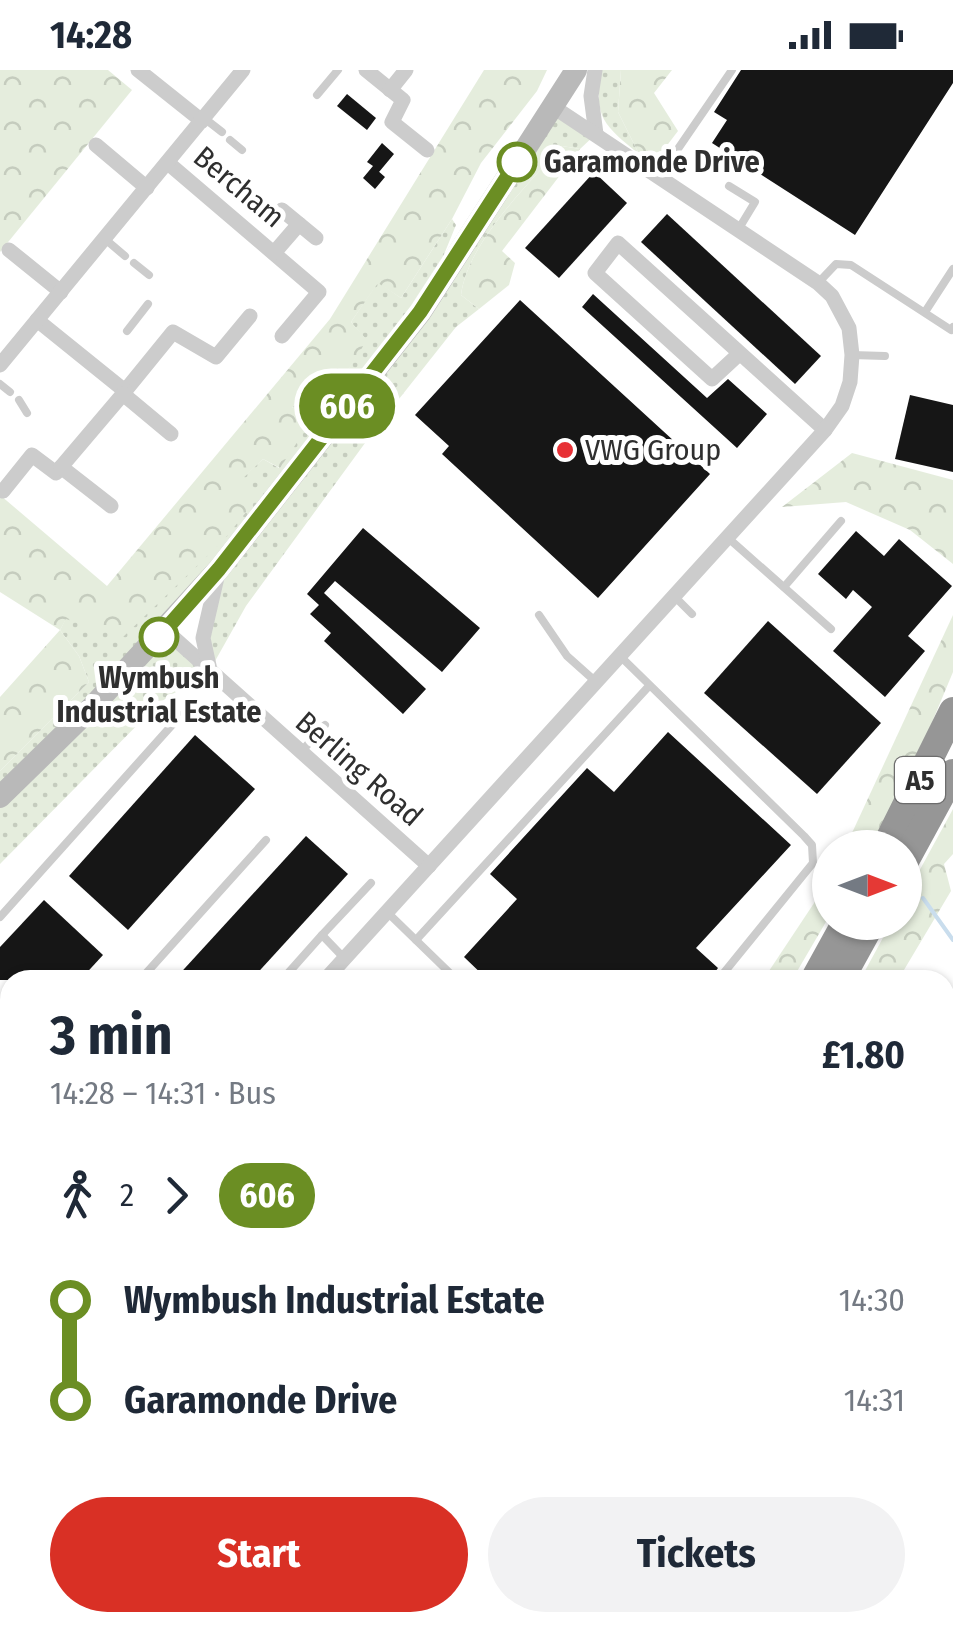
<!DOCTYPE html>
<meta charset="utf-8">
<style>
body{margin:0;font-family:"Fira Sans Condensed",sans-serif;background:#f2f2f3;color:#1f2937;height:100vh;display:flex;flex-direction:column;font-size:38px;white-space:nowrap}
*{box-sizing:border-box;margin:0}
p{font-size:32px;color:#747a83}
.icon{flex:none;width:55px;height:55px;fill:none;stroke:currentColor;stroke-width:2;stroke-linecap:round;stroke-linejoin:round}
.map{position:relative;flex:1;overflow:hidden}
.details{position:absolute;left:0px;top:900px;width:955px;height:662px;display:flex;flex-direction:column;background:#fff;border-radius:30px 30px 0 0;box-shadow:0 2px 8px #0004}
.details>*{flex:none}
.badge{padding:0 20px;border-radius:32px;font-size:35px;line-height:65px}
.needle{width:65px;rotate:90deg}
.fabs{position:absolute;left:812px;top:760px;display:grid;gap:20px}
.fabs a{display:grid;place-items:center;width:110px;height:110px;border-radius:50%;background:#fff;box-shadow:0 2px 8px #0004;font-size:50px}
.map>.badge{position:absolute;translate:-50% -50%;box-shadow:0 0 0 5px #fff}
.legs{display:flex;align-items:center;gap:15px;height:110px;padding:0 50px;font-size:32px}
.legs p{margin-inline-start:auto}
.headline{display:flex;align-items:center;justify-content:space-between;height:170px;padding:0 50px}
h1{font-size:55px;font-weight:700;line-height:75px}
.cta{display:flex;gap:20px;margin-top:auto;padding:20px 50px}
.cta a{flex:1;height:115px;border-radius:60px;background:#d93025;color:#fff;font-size:40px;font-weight:700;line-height:115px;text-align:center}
.cta a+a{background:#f2f2f3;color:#1f2937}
ul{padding:0 50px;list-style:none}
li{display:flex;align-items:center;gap:35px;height:100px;font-size:38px}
li i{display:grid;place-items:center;width:15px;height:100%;margin:0 12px;background:currentColor}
li i::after{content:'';width:25px;height:25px;margin:-12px;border:8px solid;border-radius:50%;background:#fff}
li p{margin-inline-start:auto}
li:first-child i{background:linear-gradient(#0000 50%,currentColor 0)}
li:last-child i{background:linear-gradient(currentColor 50%,#0000 0)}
.status{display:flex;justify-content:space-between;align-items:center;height:70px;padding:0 50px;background:#fff;direction:ltr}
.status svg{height:28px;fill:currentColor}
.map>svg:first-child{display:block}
.grass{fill:url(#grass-dots);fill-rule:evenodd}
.forest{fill:url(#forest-crowns)}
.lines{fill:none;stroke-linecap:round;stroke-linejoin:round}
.stream{stroke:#c9dded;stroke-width:4}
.river{stroke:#c9dded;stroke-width:25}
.building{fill:#161616}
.lane{stroke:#ccc;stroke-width:8}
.street{stroke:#ccc;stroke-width:15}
.secondary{stroke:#b9b9b9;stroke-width:22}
.highway{stroke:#969696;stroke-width:28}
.line-1-casing{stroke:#fff;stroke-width:22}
.line-1{stroke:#6b8e23;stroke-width:15}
.stop-1-dot{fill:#fff;stroke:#6b8e23;stroke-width:5}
.poi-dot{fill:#e73136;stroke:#fff;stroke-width:4}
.labels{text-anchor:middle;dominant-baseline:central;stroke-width:10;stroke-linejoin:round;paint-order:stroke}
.shield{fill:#fff;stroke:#6d6d6d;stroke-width:2.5}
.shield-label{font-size:28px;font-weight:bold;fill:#2f2f2f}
.stop-label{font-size:30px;font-weight:bold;fill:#2f2f2f;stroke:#fff;text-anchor:start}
.street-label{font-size:30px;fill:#2f2f2f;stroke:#fff}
.poi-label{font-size:30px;fill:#2f2f2f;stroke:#fff;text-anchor:start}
</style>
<div class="status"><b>14:28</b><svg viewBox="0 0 49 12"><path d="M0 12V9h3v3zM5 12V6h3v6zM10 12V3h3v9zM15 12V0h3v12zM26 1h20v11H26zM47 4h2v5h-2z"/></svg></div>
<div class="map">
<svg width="953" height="1562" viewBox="0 0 953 1562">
<defs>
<pattern id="grass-dots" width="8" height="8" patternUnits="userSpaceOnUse" patternTransform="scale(2.5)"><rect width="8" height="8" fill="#e5eddd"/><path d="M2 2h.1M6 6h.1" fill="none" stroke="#c5ccbe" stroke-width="1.8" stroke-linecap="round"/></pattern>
<pattern id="forest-crowns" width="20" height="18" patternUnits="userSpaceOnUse" patternTransform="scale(2.5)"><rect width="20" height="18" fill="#e5eddd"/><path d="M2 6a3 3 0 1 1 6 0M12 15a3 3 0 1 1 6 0" fill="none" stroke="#c5ccbe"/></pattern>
</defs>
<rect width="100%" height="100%" fill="#fff"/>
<!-- grass -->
<g class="grass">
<path d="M602 0H621L618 42 639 84C605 56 592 47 602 0Z"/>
<path d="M552 36 596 64 580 79 562 76C527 116 468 172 461 225L479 239 456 257 376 358 246 536 210 600 159 633 0 794V701L89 612 79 586 60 560 66 548 254 431 238 412 263 389 279 398 292 338 320 302 338 316 366 270 351 252 378 212 401 228 452 149 456 155 423 236ZM218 502 207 541 209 598 165 560Z"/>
</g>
<!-- forest -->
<g class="forest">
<polygon points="0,0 108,0 132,20 0,182"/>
<polygon points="484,0 547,0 537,21 481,93 452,149 401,228 378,213 351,252 367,270 338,316 319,303 292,338 306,359 280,398 263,389 239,412 255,431 223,471 123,567 66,549 60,560 79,586 89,612 0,701 0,627 60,560 0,522 0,425 107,516 330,249"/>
<polygon points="621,0 672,0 654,23 678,61 662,82 639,84 618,42"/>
<path d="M562 76 580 79 502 181 515 193 509 215 479 239 461 225C468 172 527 116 562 76Z"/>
<polygon points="852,383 953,410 953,494 910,460 846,432 782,437"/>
<polygon points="953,545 953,602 907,712 869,777 845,778"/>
<polygon points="953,739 953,784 944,794 951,821 898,910 860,910 891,853 905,852 905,827"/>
<polygon points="830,809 830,845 792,910 763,910"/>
<polygon points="953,1398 953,1562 429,1562 437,1552 945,1552 945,1400"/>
<polygon points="0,1408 10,1417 10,1552 364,1553 356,1562 0,1562"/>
</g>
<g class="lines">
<!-- stream -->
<polyline class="stream" points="923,828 953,870"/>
<!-- river -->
<g class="river">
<polyline points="945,1536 953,1532"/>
<polyline points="691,1562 716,1559 735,1562"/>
<polyline points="806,1562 855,1552"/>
</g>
</g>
<!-- building -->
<g class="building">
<polygon points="741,0 953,0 953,13 855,165 712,73 727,50 714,42"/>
<polygon points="347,24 376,48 367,60 337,36"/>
<polygon points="382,73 394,84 379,102 377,100 385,107 375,119 363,108 373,96 367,92"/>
<polygon points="594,102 627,133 559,208 525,178"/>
<polygon points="667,144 821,286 795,314 641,172"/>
<polygon points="593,224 707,328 728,309 767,344 737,378 582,237"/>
<polygon points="520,230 710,404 598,528 442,384 449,376 415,345"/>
<polygon points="910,325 953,335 953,402 895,389"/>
<polygon points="363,458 480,558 442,602 335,511 324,523 426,619 403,644 324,571 331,563 310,544 319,535 307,524"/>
<polygon points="856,461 884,486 899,469 952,516 908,566 925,581 885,627 833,581 872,537 853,520 846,529 818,504"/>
<polygon points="768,551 881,653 817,724 704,623"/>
<polygon points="668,662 791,775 696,878 718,898 709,910 488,910 464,887 517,829 490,804 587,698 614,722"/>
<polygon points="195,665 255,719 128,860 69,806"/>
<polygon points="306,766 348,804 251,910 174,910"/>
<polygon points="44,830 103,885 80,910 0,910 0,877"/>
</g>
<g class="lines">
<!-- lane -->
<g class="lane">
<polyline points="317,25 338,0"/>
<polyline points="204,48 222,62"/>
<polyline points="230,70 242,80"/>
<polyline points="658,108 732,0"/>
<polyline points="729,116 755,132 738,160"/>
<polyline points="105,169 125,186"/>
<polyline points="134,193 149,205"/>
<polyline points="818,213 836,194 851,195 951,260 953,257"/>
<polyline points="925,242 953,199"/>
<polyline points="127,261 148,234"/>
<polyline points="852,285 885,286"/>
<polyline points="0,314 10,322"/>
<polyline points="19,330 27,343"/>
<polyline points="727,467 831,559"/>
<polyline points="784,517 841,451"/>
<polyline points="673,525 692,544"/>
<polyline points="539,545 567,586 595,611"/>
<polyline points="619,585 804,766 812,775 813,793 718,910"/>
<polyline points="301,682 325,655"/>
<polyline points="387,842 457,910"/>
<polyline points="0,847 181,645 202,643 222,652 244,633"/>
<polyline points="322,865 371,813"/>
<polyline points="416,870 649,616"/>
<polyline points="140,910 266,770"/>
<polyline points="282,910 322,865 344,888"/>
<polyline points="0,1066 10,1055"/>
<polyline points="945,1101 953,1115"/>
<polyline points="945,1266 953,1265"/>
</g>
<!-- street -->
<g class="street">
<polyline points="138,0 202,51"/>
<polyline points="366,0 403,30 392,52 427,80"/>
<polyline points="595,0 591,26 596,64"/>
<polyline points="390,20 406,0"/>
<polyline points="96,75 147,118"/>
<polyline points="168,93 319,222 282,266"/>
<polyline points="299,154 316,168"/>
<polyline points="9,180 61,222"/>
<polyline points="274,183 299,154 282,140"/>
<polyline points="37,250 125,321 173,262 216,287 250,246"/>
<polyline points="739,284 712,309 595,203 618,173 825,360"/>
<polyline points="0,295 243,0"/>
<polyline points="125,321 123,324 171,364"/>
<polyline points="3,421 32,385 56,403 61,397"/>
<polyline points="111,436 61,397 123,324"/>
<polyline points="165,560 429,796"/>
<polyline points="210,600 203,568 218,503"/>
<polyline points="325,910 825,360 842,336 850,312 852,285 849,258 832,226 818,213 552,36"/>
<polyline points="945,1081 953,1071"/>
<polyline points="0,1122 10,1131"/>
</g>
<!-- secondary -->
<polyline class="secondary" points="0,727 94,635 219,499 420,243 576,0"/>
<!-- highway -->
<g class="highway">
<polyline points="885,778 953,641"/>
<polyline points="905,791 953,703"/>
<polyline points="814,910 846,852"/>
<polyline points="840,910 872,852"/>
<polyline points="381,1562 389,1552"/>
<polyline points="412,1562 420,1552"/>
</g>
</g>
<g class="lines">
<defs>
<polyline id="line-1" points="159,567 219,499 420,242 517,92"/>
</defs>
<!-- line-1 casing -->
<use href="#line-1" class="line-1-casing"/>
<!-- line-1 -->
<use href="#line-1" class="line-1"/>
</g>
<!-- markers -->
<g class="stop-1-dot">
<circle cx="517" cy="92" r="18"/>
<circle cx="159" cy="567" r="18"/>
</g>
<circle class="poi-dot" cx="565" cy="380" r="10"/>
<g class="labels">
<!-- shield labels -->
<rect class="shield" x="895" y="687" width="50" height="46" rx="8"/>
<g class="shield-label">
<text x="920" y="710">A5</text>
</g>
<!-- stop labels -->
<g class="stop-label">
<text x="544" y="92">Garamonde Drive</text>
<text x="159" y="608" text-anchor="middle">Wymbush<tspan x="159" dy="34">Industrial Estate</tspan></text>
</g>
<!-- street labels -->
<g class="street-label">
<text transform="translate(239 117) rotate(40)">Bercham</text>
<text transform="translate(359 699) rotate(41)">Berling Road</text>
</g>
<!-- poi labels -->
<g class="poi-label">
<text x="585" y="380">VWG Group</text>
</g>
</g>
</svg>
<div class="fabs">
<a><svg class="needle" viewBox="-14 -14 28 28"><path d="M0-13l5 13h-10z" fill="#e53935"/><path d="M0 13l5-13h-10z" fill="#747a83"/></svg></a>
</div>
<b class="badge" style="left:347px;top:336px;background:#6b8e23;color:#fff">606</b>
<section class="details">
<div class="headline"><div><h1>3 min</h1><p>14:28 – 14:31 · Bus</p></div><b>£1.80</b></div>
<div class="legs"><svg class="icon" aria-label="walk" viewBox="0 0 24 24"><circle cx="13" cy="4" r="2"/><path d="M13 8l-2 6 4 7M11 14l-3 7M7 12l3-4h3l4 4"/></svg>2<svg class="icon" aria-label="forward" viewBox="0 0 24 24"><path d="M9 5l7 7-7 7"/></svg><b class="badge" style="background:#6b8e23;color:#fff">606</b></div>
<ul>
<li><i style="color:#6b8e23"></i><b>Wymbush Industrial Estate</b><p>14:30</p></li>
<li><i style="color:#6b8e23"></i><b>Garamonde Drive</b><p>14:31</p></li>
</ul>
<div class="cta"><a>Start</a><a>Tickets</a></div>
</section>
</div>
